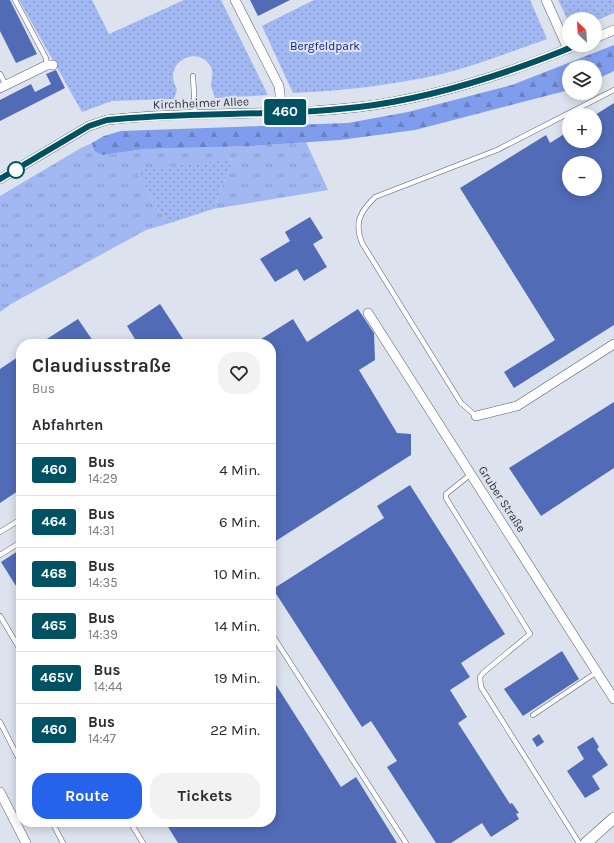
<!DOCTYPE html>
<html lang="de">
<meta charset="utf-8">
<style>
body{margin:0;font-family:Karla,sans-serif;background:#f2f2f3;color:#2b2b33;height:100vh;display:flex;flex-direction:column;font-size:15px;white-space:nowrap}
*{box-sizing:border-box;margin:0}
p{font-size:13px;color:#7c7c81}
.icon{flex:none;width:22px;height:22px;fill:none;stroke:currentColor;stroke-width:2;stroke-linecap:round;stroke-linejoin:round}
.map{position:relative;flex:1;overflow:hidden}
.drawer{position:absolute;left:16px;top:339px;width:260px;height:488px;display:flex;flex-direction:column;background:#fff;border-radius:16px;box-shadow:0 2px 10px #0003}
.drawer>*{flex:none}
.badge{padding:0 8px;border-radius:3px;font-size:14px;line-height:26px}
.needle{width:26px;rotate:335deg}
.tools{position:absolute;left:562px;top:12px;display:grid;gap:8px}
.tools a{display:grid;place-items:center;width:40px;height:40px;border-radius:50%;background:#fff;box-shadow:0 2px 10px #0003;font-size:20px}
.map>.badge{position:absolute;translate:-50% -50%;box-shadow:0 0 0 2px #fff}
h2{padding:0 16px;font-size:15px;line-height:36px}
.round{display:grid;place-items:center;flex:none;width:42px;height:42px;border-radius:16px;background:#f2f2f3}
.head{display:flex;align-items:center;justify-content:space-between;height:68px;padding:0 16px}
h1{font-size:19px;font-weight:700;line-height:30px}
.action{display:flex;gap:8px;margin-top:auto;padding:8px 16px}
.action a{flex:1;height:46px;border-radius:16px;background:#2563eb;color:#fff;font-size:16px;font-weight:700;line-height:46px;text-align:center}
.action a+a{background:#f2f2f3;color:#2b2b33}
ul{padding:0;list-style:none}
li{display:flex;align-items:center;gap:12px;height:52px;padding:0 16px;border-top:1px solid #e1e1e2}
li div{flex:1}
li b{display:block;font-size:15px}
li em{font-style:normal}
li .badge{min-width:44px;font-weight:700;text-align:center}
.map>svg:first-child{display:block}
.grass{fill:url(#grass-tufts)}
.forest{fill:url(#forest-firs)}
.park{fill:url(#park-dots)}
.building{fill:#516bb7;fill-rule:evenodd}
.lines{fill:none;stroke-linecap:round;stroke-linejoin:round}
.service-casing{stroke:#5a5e69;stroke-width:5.5}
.minor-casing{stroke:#5a5e69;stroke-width:10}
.tertiary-casing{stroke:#5a5e69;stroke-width:12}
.service{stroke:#fff;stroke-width:4.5}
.minor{stroke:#fff;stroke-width:9}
.tertiary{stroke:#fff;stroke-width:11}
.line-casing{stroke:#fff;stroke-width:9}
.line{stroke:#005262;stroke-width:6}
.stop-dot{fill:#fff;stroke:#005262;stroke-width:2}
.labels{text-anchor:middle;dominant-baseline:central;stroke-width:4;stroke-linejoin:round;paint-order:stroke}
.park-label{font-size:12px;fill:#14237f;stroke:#dce2ee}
.street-label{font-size:12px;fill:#313338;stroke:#dce2ee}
</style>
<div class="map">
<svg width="614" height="843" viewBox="0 0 614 843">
<defs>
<pattern id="grass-tufts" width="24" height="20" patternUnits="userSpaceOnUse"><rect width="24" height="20" fill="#a2b8f2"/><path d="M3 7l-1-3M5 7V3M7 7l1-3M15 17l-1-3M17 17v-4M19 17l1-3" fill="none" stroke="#8596c5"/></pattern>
<pattern id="forest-firs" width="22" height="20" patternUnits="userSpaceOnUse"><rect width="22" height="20" fill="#7f9ced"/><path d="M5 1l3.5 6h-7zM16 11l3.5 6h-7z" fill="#6980c1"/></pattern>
<pattern id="park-dots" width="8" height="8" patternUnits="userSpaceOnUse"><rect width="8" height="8" fill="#a2b8f2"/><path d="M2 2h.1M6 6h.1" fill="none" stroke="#8596c5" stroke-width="1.8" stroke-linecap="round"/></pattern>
</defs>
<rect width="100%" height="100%" fill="#dce2ee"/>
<!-- grass -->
<polygon class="grass" points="306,142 328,190 213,209 234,159 138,174 167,224 146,230 11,304 0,312 0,196 81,148 92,143 94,151 102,155 145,149 252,146"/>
<!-- forest -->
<polygon class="forest" points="614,45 614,71 595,80 595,67 569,67 569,90 415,130 340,140 252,146 145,149 102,155 94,151 92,143 104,136 121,131 348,123 408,112 512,85"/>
<!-- park -->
<g class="park">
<path d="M19 0H92L109 34 184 0H221L268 95 215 98C214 94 212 90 211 86 211 79 214 74 211 67 198 43 161 63 177 89L174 99 112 101 82 112Z"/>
<path d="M314 0H530L547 39C512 51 478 65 442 74 393 85 343 91 293 93L262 26Z"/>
<polygon points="558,0 614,0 614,13 595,21 595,19 569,19 569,22"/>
<polygon points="234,159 213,209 167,224 138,174 140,170"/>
</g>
<!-- building -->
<g class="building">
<polygon points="0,0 10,0 37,54 16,63 0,31"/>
<polygon points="250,0 290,0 258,16"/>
<polygon points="56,70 65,88 0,121 0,100 31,84 35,92 51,84 46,74"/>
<path d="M614 103V325L514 388 504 372 555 340 460 188 546 135 550 143 569 131V141H595V115ZM569 163H595V189H569Z"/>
<polygon points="310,217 323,238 313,244 327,267 304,281 297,269 275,282 260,259 290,241 285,232"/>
<polygon points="160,304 183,339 176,344 138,344 127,326"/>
<polygon points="358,309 374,333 375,360 359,370 397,433 411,434 411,455 271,544 271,344 253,344 293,319 307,342"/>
<polygon points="78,319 95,344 39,344"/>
<polygon points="21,355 21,489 0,503 0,369"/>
<polygon points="614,402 614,468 541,516 509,468"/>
<polygon points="410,485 505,634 461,663 470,677 450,690 467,717 458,723 510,804 512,803 519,813 516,814 519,819 491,837 482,823 451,843 436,843 387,767 397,761 371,721 362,727 273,589 384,518 377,506"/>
<polygon points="21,549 21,594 1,562"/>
<polygon points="562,651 579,679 523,716 504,689"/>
<polygon points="271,677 341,787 356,777 397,843 178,843 165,822 271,822"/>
<polygon points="539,734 544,742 537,747 532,739"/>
<polygon points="593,737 599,747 597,749 608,765 592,776 600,789 585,798 567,771 584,759 577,747"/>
</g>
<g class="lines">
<defs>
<g id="service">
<polyline points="15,0 46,58 47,65"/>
<polyline points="0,74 6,85"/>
<polyline points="193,76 195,114"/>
<path d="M476 416 461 403 362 243C354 222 360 212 375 197L497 150 614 90"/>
<polyline points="471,474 446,494 446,498 530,634 484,672 480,677 481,687 579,843"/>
<polyline points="0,532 21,519"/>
<polyline points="0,555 21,542"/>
<polyline points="0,616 21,651"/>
<polyline points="271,633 406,843"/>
<polyline points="533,715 597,672"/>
<polyline points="0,722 21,763"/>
<polyline points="52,822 63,843"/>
<polyline points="130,822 143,843"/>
</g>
<g id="minor">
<polyline points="235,0 279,86 282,112"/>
<polyline points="546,0 568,49"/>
<polyline points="595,38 614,30"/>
<polyline points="0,88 47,65 53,65"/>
<path d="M0 179 89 126 107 120C191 110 275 117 359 107 434 98 507 74 577 45"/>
<polyline points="368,313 614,699"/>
<polyline points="476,416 517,406 614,344"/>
<polyline points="0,792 26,843"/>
</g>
<polyline id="tertiary" points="586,843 614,818"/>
</defs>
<!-- service casing -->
<use href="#service" class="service-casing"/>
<!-- minor casing -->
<use href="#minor" class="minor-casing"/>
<!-- tertiary casing -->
<use href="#tertiary" class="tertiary-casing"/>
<!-- service -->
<use href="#service" class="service"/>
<!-- minor -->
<use href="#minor" class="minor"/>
<!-- tertiary -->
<use href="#tertiary" class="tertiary"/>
</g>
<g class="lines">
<defs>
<path id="line" d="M0 179 89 126 107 120C191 111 276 117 359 107 434 98 507 74 577 45"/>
</defs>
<!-- line casing -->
<use href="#line" class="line-casing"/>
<!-- line -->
<use href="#line" class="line"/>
</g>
<!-- markers -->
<circle class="stop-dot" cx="16" cy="170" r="8"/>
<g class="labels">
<!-- park labels -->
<g class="park-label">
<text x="325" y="46">Bergfeldpark</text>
</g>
<!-- street labels -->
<g class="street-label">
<text transform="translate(201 103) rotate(-2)">Kirchheimer Allee</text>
<text transform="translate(502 499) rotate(57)">Gruber Straße</text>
</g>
</g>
</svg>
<div class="tools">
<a><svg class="needle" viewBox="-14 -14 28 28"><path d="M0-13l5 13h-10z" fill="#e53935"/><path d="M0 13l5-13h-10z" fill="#7c7c81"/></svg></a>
<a><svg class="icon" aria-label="layers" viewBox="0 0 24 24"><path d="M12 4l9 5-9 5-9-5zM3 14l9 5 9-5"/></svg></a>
<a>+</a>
<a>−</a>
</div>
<b class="badge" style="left:285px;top:112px;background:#005262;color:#fff">460</b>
<section class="drawer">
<div class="head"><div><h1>Claudiusstraße</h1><p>Bus</p></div><a class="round"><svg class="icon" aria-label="heart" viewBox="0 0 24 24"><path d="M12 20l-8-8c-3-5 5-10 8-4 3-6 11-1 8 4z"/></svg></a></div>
<h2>Abfahrten</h2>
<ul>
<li><span class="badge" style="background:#005262;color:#fff">460</span><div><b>Bus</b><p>14:29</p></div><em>4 Min.</em></li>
<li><span class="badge" style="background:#005262;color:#fff">464</span><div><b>Bus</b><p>14:31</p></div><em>6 Min.</em></li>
<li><span class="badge" style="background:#005262;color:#fff">468</span><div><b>Bus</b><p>14:35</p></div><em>10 Min.</em></li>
<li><span class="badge" style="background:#005262;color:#fff">465</span><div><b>Bus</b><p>14:39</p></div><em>14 Min.</em></li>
<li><span class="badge" style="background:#005262;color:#fff">465V</span><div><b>Bus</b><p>14:44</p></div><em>19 Min.</em></li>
<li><span class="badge" style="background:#005262;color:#fff">460</span><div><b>Bus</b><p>14:47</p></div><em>22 Min.</em></li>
</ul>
<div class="action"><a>Route</a><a>Tickets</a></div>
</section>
</div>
